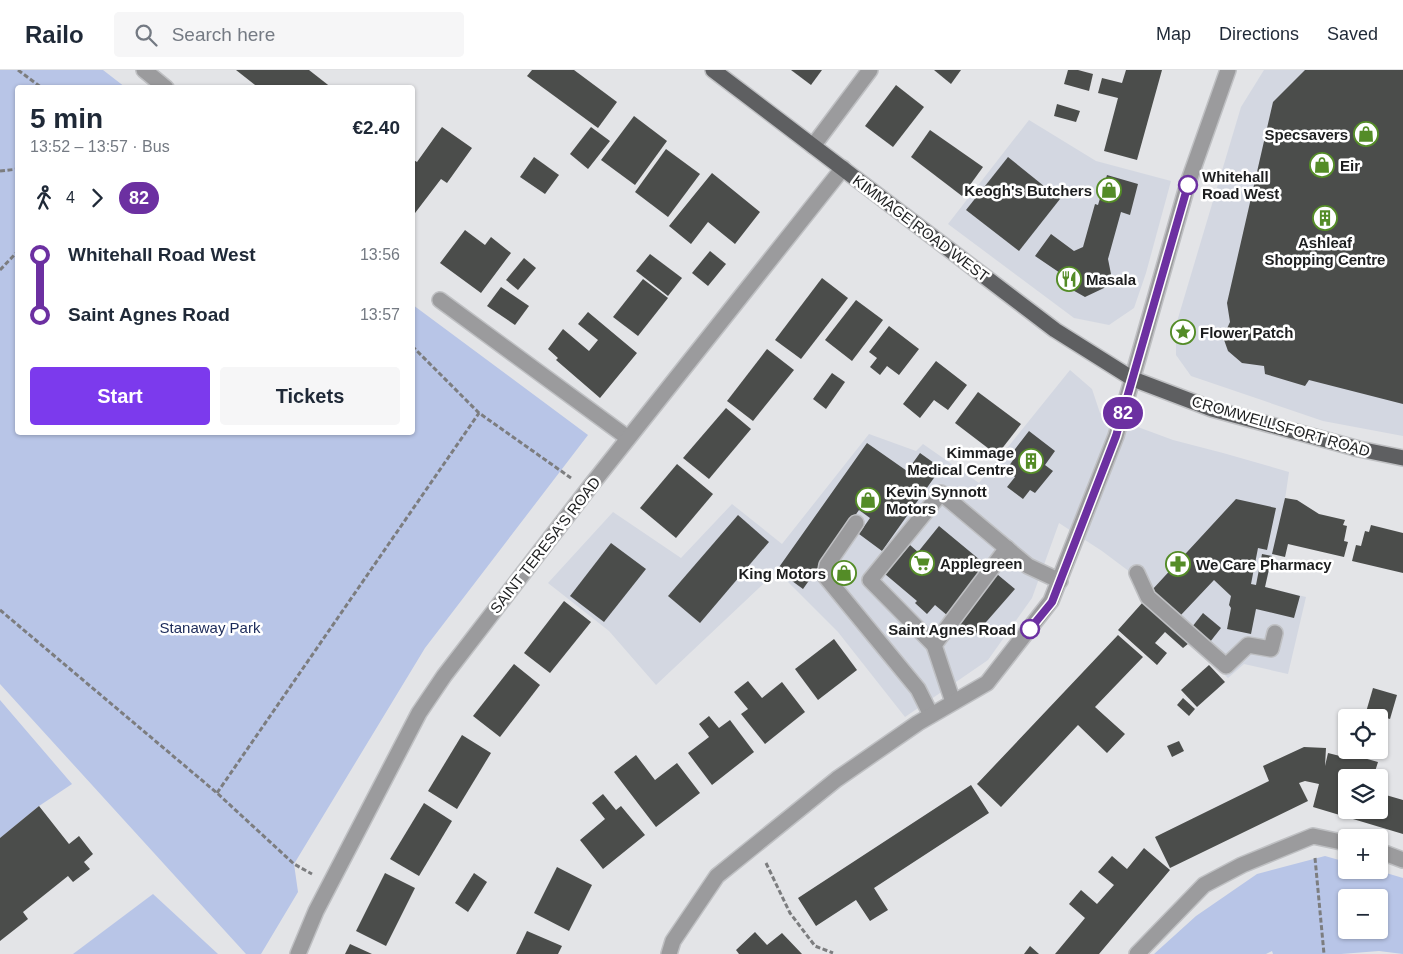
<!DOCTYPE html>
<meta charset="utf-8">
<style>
body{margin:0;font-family:Arial,sans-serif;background:#f6f6f7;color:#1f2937;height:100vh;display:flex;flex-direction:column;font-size:19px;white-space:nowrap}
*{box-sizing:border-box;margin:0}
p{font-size:16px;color:#747a83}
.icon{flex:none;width:28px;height:28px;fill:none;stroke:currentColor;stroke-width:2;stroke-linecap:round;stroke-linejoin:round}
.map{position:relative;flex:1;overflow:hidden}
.panel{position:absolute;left:15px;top:15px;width:400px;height:350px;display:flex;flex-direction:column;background:#fff;border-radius:5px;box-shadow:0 1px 4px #0004}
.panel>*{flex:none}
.badge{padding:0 10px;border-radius:16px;font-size:18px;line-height:32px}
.fabs{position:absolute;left:1338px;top:639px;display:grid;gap:10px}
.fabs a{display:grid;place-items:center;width:50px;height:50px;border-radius:5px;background:#fff;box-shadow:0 1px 4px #0004;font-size:25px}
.map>.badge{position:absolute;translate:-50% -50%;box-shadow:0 0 0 2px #fff}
.legs{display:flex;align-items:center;gap:8px;height:55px;padding:0 15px;font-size:16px}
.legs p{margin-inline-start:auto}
.headline{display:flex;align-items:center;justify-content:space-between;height:85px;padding:0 15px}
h1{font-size:28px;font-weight:700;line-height:38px}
.cta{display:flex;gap:10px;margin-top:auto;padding:10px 15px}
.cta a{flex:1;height:58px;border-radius:5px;background:#7c3aed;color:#fff;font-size:20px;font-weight:700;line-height:58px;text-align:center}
.cta a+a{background:#f6f6f7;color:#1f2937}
ul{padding:0 15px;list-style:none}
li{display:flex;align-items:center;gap:18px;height:60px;font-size:19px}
li i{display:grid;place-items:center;width:8px;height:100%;margin:0 6px;background:currentColor}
li i::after{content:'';width:12px;height:12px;margin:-6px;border:4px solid;border-radius:50%;background:#fff}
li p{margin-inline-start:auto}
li:first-child i{background:linear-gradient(#0000 50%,currentColor 0)}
li:last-child i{background:linear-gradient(currentColor 50%,#0000 0)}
header{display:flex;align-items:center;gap:30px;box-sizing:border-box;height:70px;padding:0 25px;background:#fff;border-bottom:1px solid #e0e1e3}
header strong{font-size:24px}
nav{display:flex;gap:28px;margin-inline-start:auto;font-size:18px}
.search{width:350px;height:45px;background:#f6f6f7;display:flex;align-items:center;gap:12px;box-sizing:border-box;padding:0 18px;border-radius:5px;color:#747a83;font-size:19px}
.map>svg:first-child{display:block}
.built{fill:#d3d7e1}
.green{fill:#b8c5e7;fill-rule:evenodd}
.building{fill:#4b4d4b}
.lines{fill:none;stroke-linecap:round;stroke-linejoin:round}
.minor-casing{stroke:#bfc0c3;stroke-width:18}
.major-casing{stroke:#bfc0c3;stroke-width:18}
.path{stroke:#7c7d7f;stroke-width:3;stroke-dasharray:5 2.5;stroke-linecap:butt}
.minor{stroke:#9b9b9d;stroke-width:15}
.major{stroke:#5e5f61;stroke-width:15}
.line-1-casing{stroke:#fff;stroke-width:11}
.line-1{stroke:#6c30a1;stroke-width:8}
.stop-1-dot{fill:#fff;stroke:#6c30a1;stroke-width:2.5}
.labels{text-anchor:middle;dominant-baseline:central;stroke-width:5;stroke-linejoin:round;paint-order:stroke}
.poi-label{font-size:15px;font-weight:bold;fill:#1d1e1f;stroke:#fff;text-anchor:start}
.stop-label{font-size:15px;font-weight:bold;fill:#1d1e1f;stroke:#fff;text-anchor:start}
.street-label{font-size:15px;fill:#1d1e1f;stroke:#fff}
.park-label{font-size:15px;fill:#1b2a59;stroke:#fff}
</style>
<header>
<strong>Railo</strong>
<div class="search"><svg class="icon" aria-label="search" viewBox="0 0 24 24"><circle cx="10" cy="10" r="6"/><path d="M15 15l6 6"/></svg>Search here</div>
<nav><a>Map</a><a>Directions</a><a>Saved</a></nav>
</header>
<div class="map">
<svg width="1403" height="884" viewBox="0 0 1403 884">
<rect width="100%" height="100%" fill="#e3e4e7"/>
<!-- built -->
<g class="built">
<polygon points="1264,0 1403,0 1403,366 1323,351 1191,306 1176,285 1176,255 1241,37"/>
<polygon points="1029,50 1096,91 1171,111 1146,203 1134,238 1109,255 1074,248 948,154"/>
<polygon points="1070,300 1092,319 1100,343 1173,370 1223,383 1289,402 1284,436 1265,517 1306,527 1288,604 1244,594 1228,608 1180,565 1142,511 1102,481 1059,453 1032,528 988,590 905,647 838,562 777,501 656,615 609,561 548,513 613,442 681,488 732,434 782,474 869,364 916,381 923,374 979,413"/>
</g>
<!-- green -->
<g class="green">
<polygon points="0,0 103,0 125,17 18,18 18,362 412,362 413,235 588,365 425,578 294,794 298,822 261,884 246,884 0,614"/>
<polygon points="0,630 72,714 39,736 0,768"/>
<path d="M1325 786 1346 792V800H1376L1403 808V884L1379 881 1341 884H1273L1272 881 1266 884H1154L1196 846 1257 804ZM1346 828H1379V860H1346Z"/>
<polygon points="153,824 218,884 73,884"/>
</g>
<!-- building -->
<g class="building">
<polygon points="236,0 309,0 332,18 259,18"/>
<polygon points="532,0 574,0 617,32 598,58 527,6"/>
<polygon points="791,0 822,0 811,15"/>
<polygon points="934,0 961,0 951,14"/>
<polygon points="1068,0 1078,0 1093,4 1089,21 1064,14"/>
<polygon points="1126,0 1162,0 1137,90 1104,81 1118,28 1098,23 1102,8 1122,13"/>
<polygon points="1305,0 1403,0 1403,334 1309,310 1305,316 1265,304 1264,296 1242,293 1228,281 1223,267 1230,252 1227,233 1273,32"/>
<polygon points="896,15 924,37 893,77 865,56"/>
<polygon points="1057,34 1080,41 1076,52 1054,46"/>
<polygon points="634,46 667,71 635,115 601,90"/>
<polygon points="442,57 472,78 447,113 441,109 412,147 412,89 417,92"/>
<polygon points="591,57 610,71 588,99 570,84"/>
<polygon points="930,60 983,97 962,126 911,87"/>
<polygon points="666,79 700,104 668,147 635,122"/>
<polygon points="534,87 559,105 545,124 520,107"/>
<polygon points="1008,87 1060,129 1019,181 966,140"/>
<polygon points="712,103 760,142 735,174 708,152 691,174 669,156"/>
<polygon points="1107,105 1138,114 1130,145 1121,142 1108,189 1111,204 1104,218 1085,227 1069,218 1063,205 1035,186 1051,164 1074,181 1083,177 1095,134 1098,135"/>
<polygon points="465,160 485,175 491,167 511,183 481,223 440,193"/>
<polygon points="710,181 726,194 708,216 692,203"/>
<polygon points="650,184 682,208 668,226 636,201"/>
<polygon points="524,188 536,198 518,220 506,210"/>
<polygon points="822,208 848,228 801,289 775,270"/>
<polygon points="643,209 668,228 638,266 613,247"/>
<polygon points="501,217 529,236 515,255 487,236"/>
<polygon points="856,230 883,250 852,291 825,270"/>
<polygon points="588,242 637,283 600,328 556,290 558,288 548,279 563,259 589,281 598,270 578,254"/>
<polygon points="889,256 919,279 899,305 887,296 880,305 870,297 877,288 869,282"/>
<polygon points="767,279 794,300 753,351 727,331"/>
<polygon points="936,291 967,315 948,340 934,330 920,348 903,334"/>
<polygon points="832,303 845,312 826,339 813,329"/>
<polygon points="978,322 1021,354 997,385 955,353"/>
<polygon points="726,338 751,359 709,409 683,388"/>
<polygon points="1029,361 1055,381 1045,395 1053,401 1035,423 1030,420 1023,429 1007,417 1015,407 1006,400 1016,386 1012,383"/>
<polygon points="867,373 907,401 920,383 941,398 882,481 859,464 870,448 859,440 803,519 777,500"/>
<polygon points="677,394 713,424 676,468 640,438"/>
<polygon points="1285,428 1297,430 1319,444 1345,450 1343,455 1347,456 1344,471 1348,472 1344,487 1288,474 1285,487 1272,484"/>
<polygon points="1236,429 1276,438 1267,480 1258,478 1251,514 1256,515 1262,484 1272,486 1265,517 1300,526 1294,548 1256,539 1251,564 1227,559 1231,538 1229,535 1231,526 1214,510 1180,546 1152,520"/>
<polygon points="738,445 769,472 700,553 668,526"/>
<polygon points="1371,455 1403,463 1403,503 1352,491 1356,475 1361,476 1365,461 1369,462"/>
<polygon points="939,456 1015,519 973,567 935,535 927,544 915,533 917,531 885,504 910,475 918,482"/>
<polygon points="611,473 646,499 604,552 570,526"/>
<polygon points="564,531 591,552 550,603 524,583"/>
<polygon points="1143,532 1189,573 1183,578 1165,562 1155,573 1167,583 1157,595 1118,560"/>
<polygon points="1203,543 1221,558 1210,572 1192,557"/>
<polygon points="1118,565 1143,587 1095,637 1125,664 1107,683 1078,655 1001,737 977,714"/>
<polygon points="834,569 857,600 818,630 795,599"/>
<polygon points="514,594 540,615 500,667 473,646"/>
<polygon points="1209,595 1225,612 1197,637 1181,620"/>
<polygon points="748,611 762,628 782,612 805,642 765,674 741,644 748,639 734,622"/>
<polygon points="1373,618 1397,625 1390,649 1366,642"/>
<polygon points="1183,628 1195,639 1189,646 1177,635"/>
<polygon points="709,646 719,658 730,650 754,682 712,715 688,683 709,667 699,654"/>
<polygon points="462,665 491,683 457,739 428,721"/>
<polygon points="1179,671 1184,681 1172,687 1167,676"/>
<polygon points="1304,677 1326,678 1325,696 1328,683 1352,689 1353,685 1378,692 1373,708 1346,708 1346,740 1379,740 1379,723 1403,730 1403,764 1313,737 1319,714 1305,711 1299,713 1308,731 1170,798 1155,767 1269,711 1263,696"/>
<polygon points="636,685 655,710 677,693 700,723 656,757 614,702"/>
<polygon points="971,715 989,743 874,818 888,840 870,851 856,830 816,856 798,828"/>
<polygon points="603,724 616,740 621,736 645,765 603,799 580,770 605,749 592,733"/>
<polygon points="424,733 452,751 419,806 390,789"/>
<polygon points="39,736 69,774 79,766 93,784 84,792 90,799 73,812 68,806 23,842 28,849 0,871 0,768"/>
<polygon points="1144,778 1170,800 1099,884 1055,884 1085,848 1069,834 1081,820 1097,834 1114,815 1098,802 1112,786 1127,799"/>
<polygon points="557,797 592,815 569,861 534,843"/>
<polygon points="385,803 415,818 386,876 356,861"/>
<polygon points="474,803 487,812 468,842 455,833"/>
<polygon points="527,861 562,876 558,884 516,884"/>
<polygon points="755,862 767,875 782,863 802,884 739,884 736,880"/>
<polygon points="350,874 372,884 345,884"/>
<polygon points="1030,876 1039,884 1024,884"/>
</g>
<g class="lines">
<defs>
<g id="minor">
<polyline points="144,0 166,18"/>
<polyline points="813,76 870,0"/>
<polyline points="440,230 628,368"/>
<polyline points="856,453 827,495 825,506 918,619 931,645"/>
<polyline points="1137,503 1148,527 1226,596 1248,575 1271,579 1275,563"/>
<polyline points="934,575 1007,478"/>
<polyline points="953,632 934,575 870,510 941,423 1028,496 1060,511"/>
<polyline points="1379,781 1403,790"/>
<polyline points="298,884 316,841 419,643 444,606 592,414 843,98"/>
<polyline points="669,884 673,871 717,806 837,709 918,653 987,613 1051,531 1116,366 1188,113 1228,0"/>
<polyline points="1137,884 1204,815 1242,795 1313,766 1346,773"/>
</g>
<polyline id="major" points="713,0 1055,260 1133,309 1212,339 1359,379 1403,388"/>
</defs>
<!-- minor casing -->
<use href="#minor" class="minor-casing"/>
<!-- major casing -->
<use href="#major" class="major-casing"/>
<!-- path -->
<g class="path">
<polyline points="18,0 42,18"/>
<polyline points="0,101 18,99"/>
<polyline points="0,200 18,181"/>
<polyline points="412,276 479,343 571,408"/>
<polyline points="0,540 217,723 294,794 312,804"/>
<polyline points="217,723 479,343"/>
<polyline points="1315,788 1324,884"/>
<polyline points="766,793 790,843 815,876 833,883"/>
</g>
<!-- minor -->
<use href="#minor" class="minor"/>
<!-- major -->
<use href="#major" class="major"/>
</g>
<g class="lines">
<defs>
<polyline id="line-1" points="1030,559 1052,532 1116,366 1188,115"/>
</defs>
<!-- line-1 casing -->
<use href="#line-1" class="line-1-casing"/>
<!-- line-1 -->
<use href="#line-1" class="line-1"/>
</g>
<!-- icons -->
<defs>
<symbol id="shop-ring" viewBox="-11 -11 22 22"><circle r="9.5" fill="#fff" stroke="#548c27" stroke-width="1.5"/><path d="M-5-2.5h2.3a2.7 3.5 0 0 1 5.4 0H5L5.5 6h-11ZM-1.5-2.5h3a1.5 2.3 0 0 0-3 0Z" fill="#548c27"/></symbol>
<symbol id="building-ring" viewBox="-11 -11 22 22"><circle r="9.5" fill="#fff" stroke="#548c27" stroke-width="1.5"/><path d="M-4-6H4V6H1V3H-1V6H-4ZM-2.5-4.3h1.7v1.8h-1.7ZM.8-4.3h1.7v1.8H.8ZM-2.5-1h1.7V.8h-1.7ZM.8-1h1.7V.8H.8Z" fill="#548c27"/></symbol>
<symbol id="restaurant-ring" viewBox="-11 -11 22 22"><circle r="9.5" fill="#fff" stroke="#548c27" stroke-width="1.5"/><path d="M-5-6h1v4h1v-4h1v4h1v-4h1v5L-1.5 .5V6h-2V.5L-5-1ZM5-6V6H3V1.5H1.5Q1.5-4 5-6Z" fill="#548c27"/></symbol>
<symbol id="sight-ring" viewBox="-11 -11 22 22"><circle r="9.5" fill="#fff" stroke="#548c27" stroke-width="1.5"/><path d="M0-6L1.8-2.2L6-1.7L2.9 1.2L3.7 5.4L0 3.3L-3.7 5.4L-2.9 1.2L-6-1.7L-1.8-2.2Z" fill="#548c27"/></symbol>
<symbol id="supermarket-ring" viewBox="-11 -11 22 22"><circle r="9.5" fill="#fff" stroke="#548c27" stroke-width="1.5"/><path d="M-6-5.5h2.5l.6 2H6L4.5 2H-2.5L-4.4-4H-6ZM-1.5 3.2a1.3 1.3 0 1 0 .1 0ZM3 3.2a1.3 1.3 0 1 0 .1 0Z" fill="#548c27"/></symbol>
<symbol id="pharmacy-ring" viewBox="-11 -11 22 22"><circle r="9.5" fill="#fff" stroke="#548c27" stroke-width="1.5"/><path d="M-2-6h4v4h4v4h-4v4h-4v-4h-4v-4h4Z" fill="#548c27"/></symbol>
</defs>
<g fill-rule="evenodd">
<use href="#shop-ring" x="1352" y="50" width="28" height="28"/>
<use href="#shop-ring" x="1308" y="81" width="28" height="28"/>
<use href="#shop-ring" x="1095" y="106" width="28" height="28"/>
<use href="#building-ring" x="1311" y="134" width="28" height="28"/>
<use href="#restaurant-ring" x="1055" y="195" width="28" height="28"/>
<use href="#sight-ring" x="1169" y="248" width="28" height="28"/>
<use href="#building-ring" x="1017" y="377" width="28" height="28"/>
<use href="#shop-ring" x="854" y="416" width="28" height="28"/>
<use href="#supermarket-ring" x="908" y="479" width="28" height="28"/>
<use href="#pharmacy-ring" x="1164" y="480" width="28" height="28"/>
<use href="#shop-ring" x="830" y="489" width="28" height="28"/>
</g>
<!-- markers -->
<g class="stop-1-dot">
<circle cx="1188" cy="115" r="9"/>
<circle cx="1030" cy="559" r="9"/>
</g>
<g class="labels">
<!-- poi labels -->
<g class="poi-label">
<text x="1348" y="64" text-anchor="end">Specsavers</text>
<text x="1340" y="95">Eir</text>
<text x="1092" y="120" text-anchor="end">Keogh's Butchers</text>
<text x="1325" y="172" text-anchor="middle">Ashleaf<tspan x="1325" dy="17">Shopping Centre</tspan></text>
<text x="1086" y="209">Masala</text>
<text x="1200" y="262">Flower Patch</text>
<text x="1014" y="382" text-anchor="end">Kimmage<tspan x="1014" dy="17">Medical Centre</tspan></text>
<text x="886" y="421">Kevin Synnott<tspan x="886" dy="17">Motors</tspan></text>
<text x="940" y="493">Applegreen</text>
<text x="1196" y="494">We Care Pharmacy</text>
<text x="826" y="503" text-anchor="end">King Motors</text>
</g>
<!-- stop labels -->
<g class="stop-label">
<text x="1202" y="106">Whitehall<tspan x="1202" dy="17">Road West</tspan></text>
<text x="1016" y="559" text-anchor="end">Saint Agnes Road</text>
</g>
<!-- street labels -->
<g class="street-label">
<text transform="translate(921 158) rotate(37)">KIMMAGE ROAD WEST</text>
<text transform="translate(1281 356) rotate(16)">CROMWELLSFORT ROAD</text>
<text transform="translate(545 475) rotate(-52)">SAINT TERESA'S ROAD</text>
</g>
<!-- park labels -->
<g class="park-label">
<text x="210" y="557">Stanaway Park</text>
</g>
</g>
</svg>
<div class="fabs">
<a><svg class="icon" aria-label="locate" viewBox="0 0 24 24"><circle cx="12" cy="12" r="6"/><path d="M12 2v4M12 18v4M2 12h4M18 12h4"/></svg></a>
<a><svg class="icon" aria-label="layers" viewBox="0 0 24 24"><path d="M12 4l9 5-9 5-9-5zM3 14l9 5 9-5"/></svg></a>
<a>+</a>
<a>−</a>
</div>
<b class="badge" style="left:1123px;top:343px;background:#6c30a1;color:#fff">82</b>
<section class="panel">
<div class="headline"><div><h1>5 min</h1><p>13:52 – 13:57 · Bus</p></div><b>€2.40</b></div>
<div class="legs"><svg class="icon" aria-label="walk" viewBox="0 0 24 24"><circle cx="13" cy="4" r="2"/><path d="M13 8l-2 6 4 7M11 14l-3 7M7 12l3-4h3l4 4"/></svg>4<svg class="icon" aria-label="forward" viewBox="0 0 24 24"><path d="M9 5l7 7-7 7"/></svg><b class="badge" style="background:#6c30a1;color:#fff">82</b></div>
<ul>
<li><i style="color:#6c30a1"></i><b>Whitehall Road West</b><p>13:56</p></li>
<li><i style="color:#6c30a1"></i><b>Saint Agnes Road</b><p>13:57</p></li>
</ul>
<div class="cta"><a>Start</a><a>Tickets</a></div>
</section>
</div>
